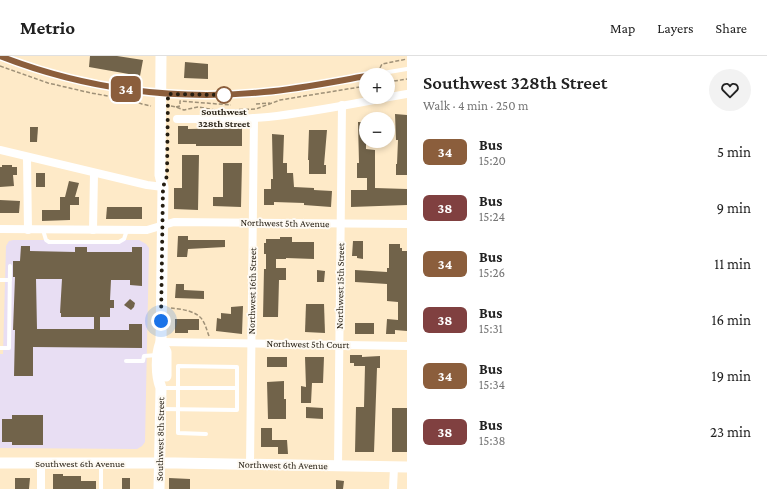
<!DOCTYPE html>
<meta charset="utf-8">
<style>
body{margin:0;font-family:"Crimson Pro",serif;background:#f2f2f2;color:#222;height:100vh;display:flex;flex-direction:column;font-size:15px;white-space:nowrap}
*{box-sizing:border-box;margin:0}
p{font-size:13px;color:#767676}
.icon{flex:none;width:22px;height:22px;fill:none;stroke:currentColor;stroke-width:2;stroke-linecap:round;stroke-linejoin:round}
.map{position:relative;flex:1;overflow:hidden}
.sheet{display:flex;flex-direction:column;background:#fff;width:360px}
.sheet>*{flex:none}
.badge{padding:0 8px;border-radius:6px;font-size:14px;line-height:26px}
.tools{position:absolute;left:359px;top:12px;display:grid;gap:8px}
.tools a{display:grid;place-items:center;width:36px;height:36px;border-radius:50%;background:#fff;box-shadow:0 2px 6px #0003;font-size:20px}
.you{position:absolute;width:20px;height:20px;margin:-10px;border:3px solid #fff;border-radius:50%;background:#1a73e8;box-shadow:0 0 0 6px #1a73e833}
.map>.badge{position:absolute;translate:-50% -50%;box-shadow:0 0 0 2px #fff}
.round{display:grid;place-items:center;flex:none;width:42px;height:42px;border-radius:21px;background:#f2f2f2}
.summary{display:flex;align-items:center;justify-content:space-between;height:68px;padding:0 16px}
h1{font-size:19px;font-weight:600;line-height:30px}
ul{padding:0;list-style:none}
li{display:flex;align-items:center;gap:12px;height:56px;padding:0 16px}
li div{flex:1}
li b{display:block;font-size:15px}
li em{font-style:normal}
li .badge{min-width:44px;font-weight:700;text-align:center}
header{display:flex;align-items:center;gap:24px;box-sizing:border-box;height:56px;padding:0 20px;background:#fff;border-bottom:1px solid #e0e0e0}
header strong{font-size:19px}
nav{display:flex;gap:22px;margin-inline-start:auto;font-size:14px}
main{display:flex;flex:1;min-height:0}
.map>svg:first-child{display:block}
.education{fill:#e8def3}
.building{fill:#71634a;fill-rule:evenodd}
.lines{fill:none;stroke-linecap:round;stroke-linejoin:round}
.path{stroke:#9f9178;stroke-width:1.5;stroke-dasharray:4 2;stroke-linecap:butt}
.lane{stroke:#fff;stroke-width:4}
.street{stroke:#fff;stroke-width:8}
.secondary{stroke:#fff;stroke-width:11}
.line-casing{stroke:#fff;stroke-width:9}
.line{stroke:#8b5e3c;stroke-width:6}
.walk{stroke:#241d11;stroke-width:4;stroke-dasharray:0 7.2}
.stop-dot{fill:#fff;stroke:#8b5e3c;stroke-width:2}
.labels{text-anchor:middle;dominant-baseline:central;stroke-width:4;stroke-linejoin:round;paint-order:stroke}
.stop-label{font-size:10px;font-weight:bold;fill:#241d11;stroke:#fefaf3}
.street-label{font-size:10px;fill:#241d11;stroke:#fefaf3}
</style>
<header>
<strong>Metrio</strong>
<nav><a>Map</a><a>Layers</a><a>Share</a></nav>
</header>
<main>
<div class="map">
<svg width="407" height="433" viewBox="0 0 407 433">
<rect width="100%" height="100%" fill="#feeac8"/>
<!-- education -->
<polygon class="education" points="13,184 139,184 146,188 149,192 145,386 142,390 137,393 0,392 0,298 3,298 6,190 9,185"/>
<!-- building -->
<g class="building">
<polygon points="90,0 117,0 143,4 140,20 89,11"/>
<polygon points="185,6 208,8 208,23 184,22"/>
<polygon points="395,58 407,59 407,119 396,119 396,108 397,108 398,84 396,84"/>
<polygon points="358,66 366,66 366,93 375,94 375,132 407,133 407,149 351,151 351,134 367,134 367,122 357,122 357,107 359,107"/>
<polygon points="178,70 188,70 188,73 242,72 242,90 196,90 196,88 178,88"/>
<polygon points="30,71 38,71 37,86 30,86"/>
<polygon points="309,74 327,74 324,109 326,109 326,118 309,118 309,104 308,104"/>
<polygon points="272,78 284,79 283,107 287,107 287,117 293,117 294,131 314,132 314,134 332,135 331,151 304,149 304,147 274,146 274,149 264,149 264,133 271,133 271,123 273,123"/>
<polygon points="182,99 199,99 198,154 174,153 174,132 182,132"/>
<polygon points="223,107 242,107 241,151 213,150 213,141 223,141"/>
<polygon points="2,109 12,109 12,111 17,111 17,119 13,119 14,130 0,131 0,111 2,111"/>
<rect x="36" y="117" width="9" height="14"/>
<polygon points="69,125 79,127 75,141 79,141 79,149 70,149 70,164 42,165 42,154 60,154 60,141 65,141"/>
<polygon points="0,144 20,145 19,157 0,157"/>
<polygon points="107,151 142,151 142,163 106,163"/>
<polygon points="178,180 188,180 188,184 225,184 225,191 188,193 187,201 177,201"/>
<polygon points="280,181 292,181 292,186 314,186 314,203 286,202 286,203 276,203 276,212 286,212 286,224 279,224 278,261 263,261 264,213 266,213 266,198 264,198 264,187 266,187 266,183 280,183"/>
<polygon points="353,185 363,185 363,203 357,202 357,200 352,200"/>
<polygon points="389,188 400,188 400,192 402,192 402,195 407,195 407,275 395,274 395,278 386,278 387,263 398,264 398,246 387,245 387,228 355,226 355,214 387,216 387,212 389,212"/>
<path d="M21 190H30V195L75 196V191H87V196H132V191H142V230L130 229V224H111L110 244H114V252H110V261H100V274H129V268H142V292L33 291V320H14L15 274H13L15 221H13V205H20ZM36 223H62L60 257H61V261H94V273H37Z"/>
<polygon points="317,214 325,215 324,226 317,226"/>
<polygon points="176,228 184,228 184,234 204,235 204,243 175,242"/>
<polygon points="130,243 135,247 134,251 131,254 124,249"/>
<polygon points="306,248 324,248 325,277 305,276"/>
<polygon points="243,250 242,278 216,275 217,262 221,263 221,257 231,258 231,251"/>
<polygon points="175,263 199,263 199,274 188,274 188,277 175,277"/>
<rect x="355" y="267" width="19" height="11"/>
<polygon points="350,299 362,299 362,301 380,300 380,312 377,312 374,396 355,396 356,351 364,351 365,310 354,310 354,307 350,307"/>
<rect x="267" y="301" width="20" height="10"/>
<polygon points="305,301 324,301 323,327 312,327 311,347 301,347 301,330 306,331"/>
<polygon points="284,325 284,343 286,343 286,363 268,363 267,326"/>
<polygon points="306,351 323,352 323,363 306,362"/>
<rect x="392" y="352" width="15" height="44"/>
<polygon points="12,359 43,359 43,389 12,389 12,386 2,386 2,363 12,363"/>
<polygon points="261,372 272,372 272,384 287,384 288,398 278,398 278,391 261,391"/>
<polygon points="53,418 63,418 63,420 81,420 81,425 96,425 96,433 53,433"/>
<polygon points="15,422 30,422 29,433 15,433"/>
<rect x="122" y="422" width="8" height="11"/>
<polygon points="169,422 190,423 190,433 169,433"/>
<polygon points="336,424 344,425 343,433 336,433"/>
</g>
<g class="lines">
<!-- path -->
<g class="path">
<polyline points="0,10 48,27 91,37 131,44 142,48 151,50"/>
<polyline points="380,12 382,8 407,3"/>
<polyline points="388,26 407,23"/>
<polyline points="256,48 270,47"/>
<polyline points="171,50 176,51 184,54 198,51 221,55"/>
<polyline points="176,51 180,50 180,45 231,49"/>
<polyline points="227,54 256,53 280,44 366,30"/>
<path d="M171 252C181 253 198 255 203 265 206 270 207 275 209 280"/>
</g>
<!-- lane -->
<g class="lane">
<path d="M0 0C84 33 175 45 264 36 299 33 332 26 366 20"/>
<polyline points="371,19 407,13"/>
<polyline points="43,174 46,184 49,186 119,186 124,183 127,174"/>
<polyline points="0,224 10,224"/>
<polyline points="0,292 9,292 10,210"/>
<polyline points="126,305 143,305 144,300 157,299"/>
<polyline points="162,332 178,332 178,377 206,378"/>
<polyline points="161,353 237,354 237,332 178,332 178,310 237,311 237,332"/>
<polyline points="101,433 101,407"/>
</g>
<!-- street -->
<g class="street">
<path d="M177 63C207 63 238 64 268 61 315 56 361 46 407 38"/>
<polyline points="0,94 147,129 163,131"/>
<polyline points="27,102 28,174"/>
<polyline points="0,173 147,174 174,166 407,168"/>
<polyline points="93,174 94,117"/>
<polyline points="161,286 407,290"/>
<polyline points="250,409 254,62"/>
<polyline points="338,410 342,49"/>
<polyline points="41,433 41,407"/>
<polyline points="393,433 394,411"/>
</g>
<!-- secondary -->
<g class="secondary">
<polyline points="161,286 166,296 166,320"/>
<polyline points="0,407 176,407 407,411"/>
<path d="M159 433 161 332C156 319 156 299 161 286L163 131 160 119 161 0"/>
</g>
</g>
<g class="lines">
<defs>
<path id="line" d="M0 0C84 33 175 45 264 36 299 33 332 26 366 20"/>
</defs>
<!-- line casing -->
<use href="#line" class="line-casing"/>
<!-- line -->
<use href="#line" class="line"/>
<!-- walk -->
<polyline class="walk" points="161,265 163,131 167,120 168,38 224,39"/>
</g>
<!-- markers -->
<circle class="stop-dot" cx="224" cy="39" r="8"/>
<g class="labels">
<!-- stop labels -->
<g class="stop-label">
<text x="224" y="55">Southwest<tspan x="224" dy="12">328th Street</tspan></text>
</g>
<!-- street labels -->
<g class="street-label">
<text transform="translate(285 167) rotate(1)">Northwest 5th Avenue</text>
<text transform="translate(340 230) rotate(-89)">Northwest 15th Street</text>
<text transform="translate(252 235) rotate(-89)">Northwest 16th Street</text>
<text transform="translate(308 288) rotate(1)">Northwest 5th Court</text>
<text transform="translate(160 383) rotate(-89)">Southwest 8th Street</text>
<text x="80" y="407">Southwest 6th Avenue</text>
<text transform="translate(283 409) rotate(1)">Northwest 6th Avenue</text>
</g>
</g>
</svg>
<div class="tools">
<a>+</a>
<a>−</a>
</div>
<div class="you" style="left:161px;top:265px"></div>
<b class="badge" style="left:126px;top:33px;background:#8b5e3c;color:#fff">34</b>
</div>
<section class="sheet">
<div class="summary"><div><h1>Southwest 328th Street</h1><p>Walk · 4 min · 250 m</p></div><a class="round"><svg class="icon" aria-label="heart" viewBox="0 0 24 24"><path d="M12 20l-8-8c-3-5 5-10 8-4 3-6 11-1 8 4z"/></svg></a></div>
<ul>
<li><span class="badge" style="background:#8b5e3c;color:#fff">34</span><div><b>Bus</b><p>15:20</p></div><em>5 min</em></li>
<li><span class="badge" style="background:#804040;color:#fff">38</span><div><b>Bus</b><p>15:24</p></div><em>9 min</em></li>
<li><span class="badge" style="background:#8b5e3c;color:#fff">34</span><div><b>Bus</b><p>15:26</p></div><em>11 min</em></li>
<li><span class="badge" style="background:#804040;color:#fff">38</span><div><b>Bus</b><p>15:31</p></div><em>16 min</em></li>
<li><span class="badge" style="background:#8b5e3c;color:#fff">34</span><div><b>Bus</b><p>15:34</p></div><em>19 min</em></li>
<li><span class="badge" style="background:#804040;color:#fff">38</span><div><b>Bus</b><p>15:38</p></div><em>23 min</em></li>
</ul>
</section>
</main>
